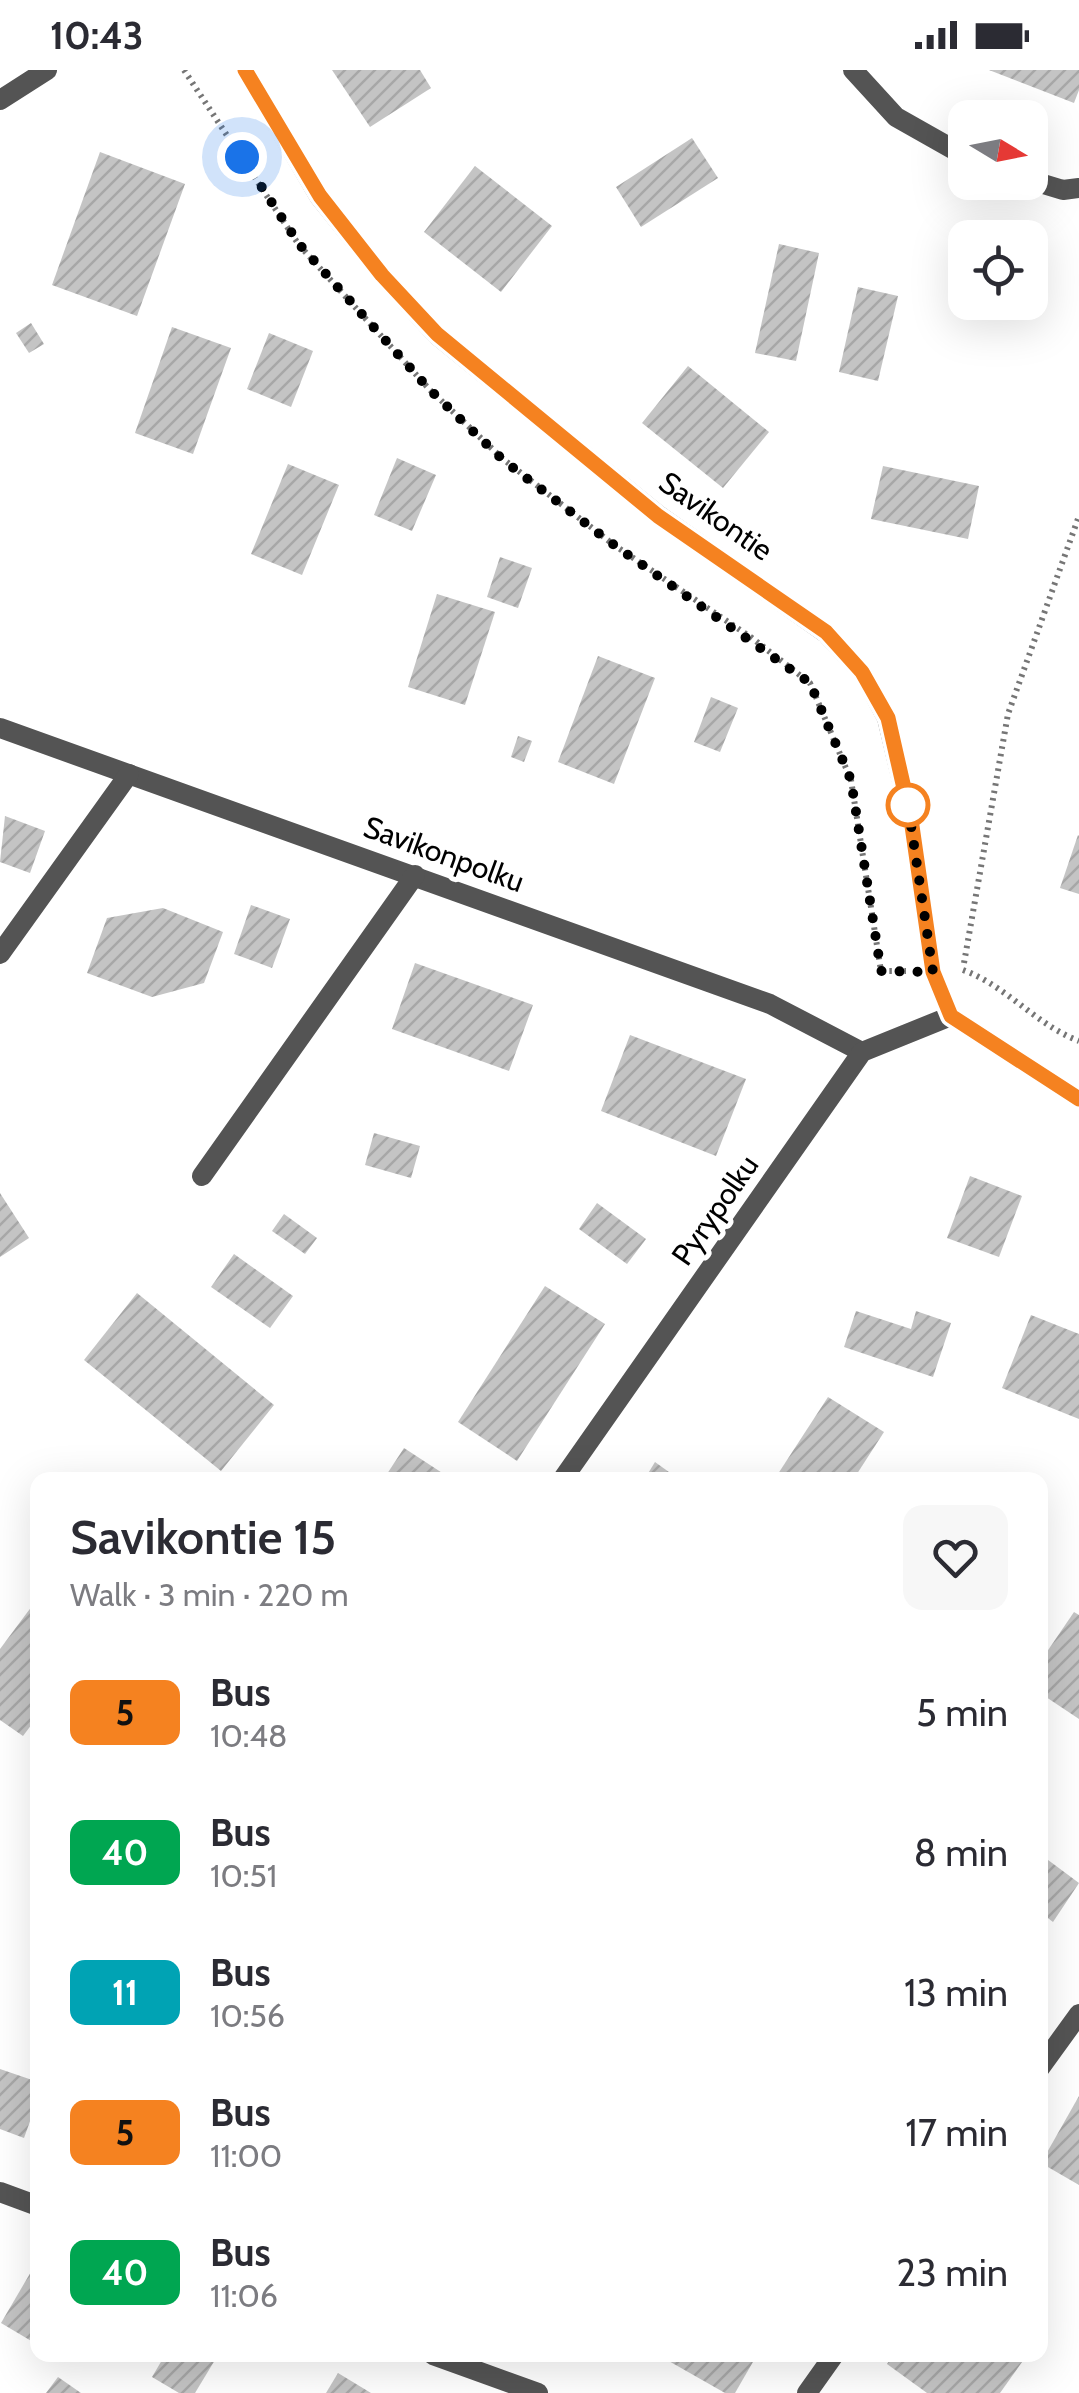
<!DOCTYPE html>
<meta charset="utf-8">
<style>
body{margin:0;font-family:Cabin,sans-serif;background:#f7f7f7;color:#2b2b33;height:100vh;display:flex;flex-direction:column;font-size:38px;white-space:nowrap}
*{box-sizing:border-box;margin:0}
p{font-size:32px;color:#7c7c81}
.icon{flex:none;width:55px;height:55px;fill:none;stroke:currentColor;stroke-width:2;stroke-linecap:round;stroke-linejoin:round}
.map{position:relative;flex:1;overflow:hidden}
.side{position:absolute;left:30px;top:1402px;width:1018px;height:890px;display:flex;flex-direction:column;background:#fff;border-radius:20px;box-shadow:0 10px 40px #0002}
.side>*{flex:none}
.badge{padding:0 20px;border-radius:15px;font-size:35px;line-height:65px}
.needle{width:65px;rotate:100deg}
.controls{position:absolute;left:948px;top:30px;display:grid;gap:20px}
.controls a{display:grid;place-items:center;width:100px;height:100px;border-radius:20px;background:#fff;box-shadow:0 10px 40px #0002;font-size:50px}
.you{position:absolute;width:50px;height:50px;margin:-25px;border:8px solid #fff;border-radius:50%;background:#1a73e8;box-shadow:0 0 0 15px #1a73e833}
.map>.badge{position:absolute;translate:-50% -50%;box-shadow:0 0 0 5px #fff}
.round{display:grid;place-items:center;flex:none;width:105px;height:105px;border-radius:20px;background:#f7f7f7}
.head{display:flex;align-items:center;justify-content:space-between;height:170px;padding:0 40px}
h1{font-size:48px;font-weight:600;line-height:75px}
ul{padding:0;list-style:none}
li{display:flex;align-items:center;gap:30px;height:140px;padding:0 40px}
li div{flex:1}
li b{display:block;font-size:38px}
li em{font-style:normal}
li .badge{min-width:110px;font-weight:700;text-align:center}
.status{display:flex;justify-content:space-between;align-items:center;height:70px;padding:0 50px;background:#fff;direction:ltr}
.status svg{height:28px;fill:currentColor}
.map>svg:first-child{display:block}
.building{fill:url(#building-hatch)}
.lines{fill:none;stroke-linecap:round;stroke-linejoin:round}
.path{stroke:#767676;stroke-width:6;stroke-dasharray:2.5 5;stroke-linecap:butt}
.minor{stroke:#545454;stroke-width:20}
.tertiary{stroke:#545454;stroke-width:20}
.line-casing{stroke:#fff;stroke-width:22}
.line{stroke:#f58220;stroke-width:15}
.walk{stroke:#000;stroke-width:10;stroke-dasharray:0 18}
.stop-dot{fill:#fff;stroke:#f58220;stroke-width:5}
.labels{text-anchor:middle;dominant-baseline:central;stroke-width:10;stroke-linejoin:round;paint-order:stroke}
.street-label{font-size:30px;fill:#000;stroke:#fff}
</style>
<div class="status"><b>10:43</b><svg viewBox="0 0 49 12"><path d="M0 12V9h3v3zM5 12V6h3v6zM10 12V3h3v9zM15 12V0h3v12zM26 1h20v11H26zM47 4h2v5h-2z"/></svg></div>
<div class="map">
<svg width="1079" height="2323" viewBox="0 0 1079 2323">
<defs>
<pattern id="building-hatch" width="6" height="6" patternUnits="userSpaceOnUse" patternTransform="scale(2.5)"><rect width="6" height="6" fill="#c4c4c4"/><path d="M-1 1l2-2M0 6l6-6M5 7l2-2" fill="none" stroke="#a7a7a7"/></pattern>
</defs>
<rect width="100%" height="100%" fill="#fff"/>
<!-- building -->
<g class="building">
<polygon points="332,0 420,0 431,18 370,57"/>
<polygon points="989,0 1079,0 1079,20 1074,33"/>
<polygon points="692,68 718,108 641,157 616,117"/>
<polygon points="100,82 185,114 137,246 52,215"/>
<polygon points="475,96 552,156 501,222 424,162"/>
<polygon points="779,174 819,183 796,291 755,283"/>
<polygon points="858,217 898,226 878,311 839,302"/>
<polygon points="31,253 44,274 29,283 16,263"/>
<polygon points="172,257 231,278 193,384 135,363"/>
<polygon points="269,263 313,281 291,337 247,319"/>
<polygon points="688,296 769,362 723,418 642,353"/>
<polygon points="397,388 436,405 412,461 374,445"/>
<polygon points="288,394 339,415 302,505 251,484"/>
<polygon points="883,396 979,416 968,469 871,449"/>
<polygon points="500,487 532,498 518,538 487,527"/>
<polygon points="437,524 495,542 465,635 408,617"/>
<polygon points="598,586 655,608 614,714 558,692"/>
<polygon points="711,627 738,638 720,682 694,672"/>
<polygon points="518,666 532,671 524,692 511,687"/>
<polygon points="5,746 45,761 30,803 0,792"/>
<polygon points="1078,765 1079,766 1079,824 1060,818"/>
<polygon points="251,835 290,849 272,898 234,884"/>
<polygon points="163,838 223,862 204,913 152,927 87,903 107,848"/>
<polygon points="415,893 533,935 509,1001 392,959"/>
<polygon points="630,965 746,1009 716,1086 601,1041"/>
<polygon points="374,1063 420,1076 411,1108 365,1095"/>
<polygon points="970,1106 1022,1126 999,1187 947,1168"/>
<polygon points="0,1123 29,1168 0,1187"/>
<polygon points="597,1133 646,1169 627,1194 579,1159"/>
<polygon points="284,1144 317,1168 305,1184 272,1161"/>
<polygon points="234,1184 293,1226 270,1258 211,1217"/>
<polygon points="545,1216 605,1254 517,1391 458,1352"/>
<polygon points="137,1223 274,1335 221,1401 84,1290"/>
<polygon points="856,1241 911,1259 916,1241 951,1253 933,1307 844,1277"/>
<polygon points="1031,1245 1079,1264 1079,1349 1002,1318"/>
<polygon points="828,1327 884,1362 853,1410 774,1410"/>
<polygon points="404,1378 453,1410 383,1410"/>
<polygon points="655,1392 680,1410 644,1410"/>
<polygon points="38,1528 38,1646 23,1666 0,1650 0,1579"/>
<polygon points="1074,1542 1079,1545 1079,1649 1040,1623 1040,1592"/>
<polygon points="1040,1784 1079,1813 1053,1852 1040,1842"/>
<polygon points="0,1999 38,2012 38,2029 24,2068 0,2059"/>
<polygon points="1079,2026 1079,2115 1041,2093"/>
<polygon points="35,2195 38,2197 38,2275 1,2253"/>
<polygon points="165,2285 218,2285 195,2323 179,2323 152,2307"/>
<polygon points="669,2285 757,2285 735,2323 725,2323 667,2290"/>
<polygon points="893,2285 1027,2285 1000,2323 927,2323 887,2294"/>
<polygon points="338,2303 371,2323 326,2323"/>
<polygon points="58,2307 81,2323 46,2323"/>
</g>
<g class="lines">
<!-- path -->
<g class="path">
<polyline points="184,0 299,175 430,320 503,389 614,475 752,568 810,613 851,710 881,901 906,901"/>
<polyline points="964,893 1008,644 1079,446"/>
<path d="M963 900C1007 916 1036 955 1079 971"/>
</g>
<!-- minor -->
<g class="minor">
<polyline points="245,0 319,126 382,205 437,265 658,445 826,563 862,602 887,648 911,749 933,902 951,946 1079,1029"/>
<polyline points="853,0 896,47 965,86"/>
<polyline points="1030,110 1063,120 1079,118"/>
<polyline points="0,658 770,934 862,982"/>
<polyline points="0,884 129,704"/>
<polyline points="202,1106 415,805"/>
<polyline points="562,1410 862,982 951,946"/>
<polyline points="1040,1998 1079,1944"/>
<polyline points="0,2122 38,2136"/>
<polyline points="433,2285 538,2323"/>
<polyline points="807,2323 834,2285"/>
</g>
<!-- tertiary -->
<polyline class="tertiary" points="0,30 47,0"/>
</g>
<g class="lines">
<defs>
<polyline id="line" points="245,0 320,126 382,205 437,264 658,446 826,562 862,602 888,648 911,749 933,902 951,946 1079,1029"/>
</defs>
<!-- line casing -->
<use href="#line" class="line-casing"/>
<!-- line -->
<use href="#line" class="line"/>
<!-- walk -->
<polyline class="walk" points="242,87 299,174 430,320 503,390 614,475 810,613 851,710 881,901 933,902 908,735"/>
</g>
<!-- markers -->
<circle class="stop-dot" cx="908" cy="735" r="20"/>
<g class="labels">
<!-- street labels -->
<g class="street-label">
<text transform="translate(716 446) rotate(35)">Savikontie</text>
<text transform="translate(444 784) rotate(20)">Savikonpolku</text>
<text transform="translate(715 1140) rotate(-55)">Pyrypolku</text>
</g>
</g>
</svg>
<div class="controls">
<a><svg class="needle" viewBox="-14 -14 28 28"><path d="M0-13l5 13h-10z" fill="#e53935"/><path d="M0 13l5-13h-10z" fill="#7c7c81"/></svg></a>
<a><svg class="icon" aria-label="locate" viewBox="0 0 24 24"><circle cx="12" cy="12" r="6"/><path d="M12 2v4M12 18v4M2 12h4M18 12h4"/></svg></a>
</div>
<div class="you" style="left:242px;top:87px"></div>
<section class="side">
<div class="head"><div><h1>Savikontie 15</h1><p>Walk · 3 min · 220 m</p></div><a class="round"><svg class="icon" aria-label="heart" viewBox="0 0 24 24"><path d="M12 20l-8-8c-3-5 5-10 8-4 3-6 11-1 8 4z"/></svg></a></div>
<ul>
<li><span class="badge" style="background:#f58220;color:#111">5</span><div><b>Bus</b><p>10:48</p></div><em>5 min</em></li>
<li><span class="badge" style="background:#00a651;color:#fff">40</span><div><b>Bus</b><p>10:51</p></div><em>8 min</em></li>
<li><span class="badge" style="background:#00a3b4;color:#fff">11</span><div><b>Bus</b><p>10:56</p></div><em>13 min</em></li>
<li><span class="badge" style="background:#f58220;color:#111">5</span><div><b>Bus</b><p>11:00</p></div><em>17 min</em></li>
<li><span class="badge" style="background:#00a651;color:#fff">40</span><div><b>Bus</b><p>11:06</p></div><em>23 min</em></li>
</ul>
</section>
</div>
